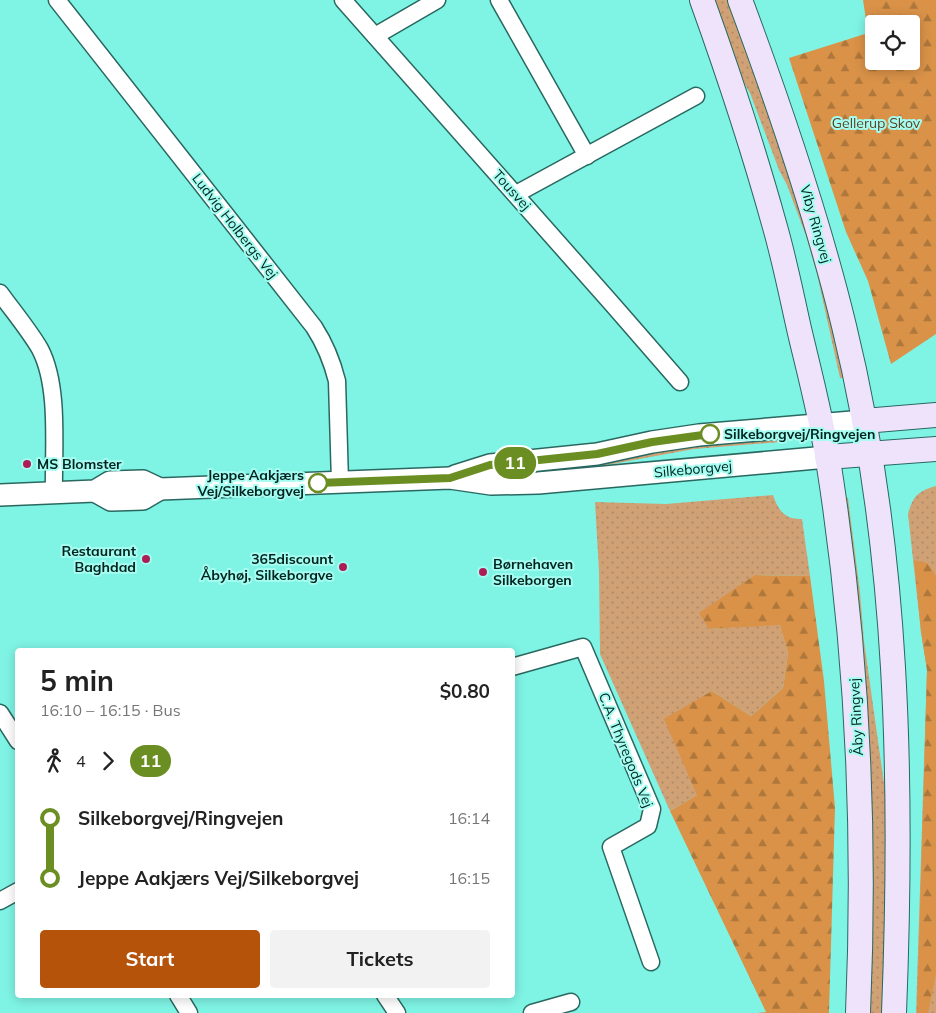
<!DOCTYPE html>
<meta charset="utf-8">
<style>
body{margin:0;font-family:Mulish,sans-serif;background:#f2f2f2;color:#222;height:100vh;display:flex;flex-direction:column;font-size:19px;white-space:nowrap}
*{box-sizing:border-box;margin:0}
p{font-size:16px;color:#767676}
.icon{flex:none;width:28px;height:28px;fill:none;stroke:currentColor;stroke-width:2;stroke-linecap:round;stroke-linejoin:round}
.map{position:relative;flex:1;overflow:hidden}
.panel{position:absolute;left:15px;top:648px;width:500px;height:350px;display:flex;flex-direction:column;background:#fff;border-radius:5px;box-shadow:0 2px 12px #0003}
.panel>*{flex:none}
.badge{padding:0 10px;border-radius:16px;font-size:18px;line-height:32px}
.fabs{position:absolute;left:865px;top:15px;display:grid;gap:10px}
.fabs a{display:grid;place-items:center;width:55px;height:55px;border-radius:5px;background:#fff;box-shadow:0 2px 12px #0003;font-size:25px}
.map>.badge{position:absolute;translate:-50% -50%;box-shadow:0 0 0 2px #fff}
.legs{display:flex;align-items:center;gap:8px;height:55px;padding:0 25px;font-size:16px}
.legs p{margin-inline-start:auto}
.headline{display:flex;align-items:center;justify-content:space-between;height:85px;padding:0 25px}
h1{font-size:28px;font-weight:700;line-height:38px}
.cta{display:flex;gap:10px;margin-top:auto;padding:10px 25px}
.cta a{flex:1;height:58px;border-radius:5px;background:#b45309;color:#fff;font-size:20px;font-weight:700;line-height:58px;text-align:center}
.cta a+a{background:#f2f2f2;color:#222}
ul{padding:0 25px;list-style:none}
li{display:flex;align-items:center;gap:18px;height:60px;font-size:19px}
li i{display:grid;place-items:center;width:8px;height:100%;margin:0 6px;background:currentColor}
li i::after{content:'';width:12px;height:12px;margin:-6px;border:4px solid;border-radius:50%;background:#fff}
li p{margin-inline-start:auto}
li:first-child i{background:linear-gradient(#0000 50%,currentColor 0)}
li:last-child i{background:linear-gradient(currentColor 50%,#0000 0)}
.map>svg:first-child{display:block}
.grass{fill:url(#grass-dots)}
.forest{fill:url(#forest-firs);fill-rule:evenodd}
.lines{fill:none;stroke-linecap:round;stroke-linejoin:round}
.minor-casing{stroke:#296860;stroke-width:19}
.tertiary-casing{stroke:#296860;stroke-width:24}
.secondary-casing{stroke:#296860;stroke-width:26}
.minor{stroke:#fff;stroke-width:16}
.tertiary{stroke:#fff;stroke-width:21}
.secondary{stroke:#eee3fb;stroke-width:24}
.line-1-casing{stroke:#fff;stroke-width:11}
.line-1{stroke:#6b8e23;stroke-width:8}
.stop-1-dot{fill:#fff;stroke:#6b8e23;stroke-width:2.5}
.poi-dot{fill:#ac1c55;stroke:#a4fdf0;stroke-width:2}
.labels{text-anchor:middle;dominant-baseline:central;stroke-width:4;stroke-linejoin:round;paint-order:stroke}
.park-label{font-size:14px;fill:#5d3f20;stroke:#a4fdf0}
.street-label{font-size:14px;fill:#00231f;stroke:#a4fdf0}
.stop-label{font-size:14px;font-weight:bold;fill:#00231f;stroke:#a4fdf0;text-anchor:start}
.poi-label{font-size:14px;font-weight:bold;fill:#00231f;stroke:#a4fdf0;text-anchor:start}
</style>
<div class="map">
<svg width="936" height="1013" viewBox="0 0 936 1013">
<defs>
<pattern id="grass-dots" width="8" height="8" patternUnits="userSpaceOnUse" patternTransform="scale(1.25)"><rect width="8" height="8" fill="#d0a175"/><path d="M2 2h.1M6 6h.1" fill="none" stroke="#b18a65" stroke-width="1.8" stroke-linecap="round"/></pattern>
<pattern id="forest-firs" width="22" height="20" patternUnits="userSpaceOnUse" patternTransform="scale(1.25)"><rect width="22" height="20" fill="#da9248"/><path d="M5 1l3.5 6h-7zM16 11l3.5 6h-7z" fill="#ae773b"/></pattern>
</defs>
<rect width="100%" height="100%" fill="#7ff4e5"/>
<!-- grass -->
<g class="grass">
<polygon points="714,0 728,0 774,125 823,286 844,378 840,378 817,274 806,236 787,185 779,170 750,93 741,78"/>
<polygon points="780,437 780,442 694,449 601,466 598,465 625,457 694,446"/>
<path d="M936 486V1013H916L927 670 921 632 908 514C913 496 918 491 936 486Z"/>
<path d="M773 495C778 510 785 520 802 519L810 576 755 575 709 629 780 624 788 653 783 688 751 716 712 691 697 795 670 811 600 654 599 571 595 502 666 504Z"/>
<polygon points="846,498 848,498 860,592 864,641 888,812 883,1013 868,1013 844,499"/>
</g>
<!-- forest -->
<g class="forest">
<path d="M863 0H936V334L891 364 868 281 846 232 789 58 868 33ZM874 24H911V61H874Z"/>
<polygon points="914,560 927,563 936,576 936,974 928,1013 917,1013 927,670 921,632"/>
<polygon points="755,575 810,576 824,681 835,808 829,1013 757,1013 766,1012 670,811 697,795 664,719 712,691 751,716 783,688 788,653 780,625 709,629 699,613"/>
</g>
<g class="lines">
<defs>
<g id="minor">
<path d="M57 0 314 327C325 344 332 361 337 381L340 482"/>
<polyline points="343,0 613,305 680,382"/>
<polyline points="499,0 587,156"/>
<polyline points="375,36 437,0"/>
<polyline points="516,194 696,96"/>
<path d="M0 293C13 311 29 330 40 349 60 387 53 450 54 493"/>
<polyline points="512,667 583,647 652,809 648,826 611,847 651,962"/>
<polyline points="0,713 18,741"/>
<polyline points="0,901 18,891"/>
<polyline points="178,995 189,1013"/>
<polyline points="385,995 397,1013"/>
<polyline points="532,1013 571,1002"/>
</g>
<g id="tertiary">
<polyline points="455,476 490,465 597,454 652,442 699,435 864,421"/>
<polyline points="95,491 111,500 143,499 160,489"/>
<polyline points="0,495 95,491 110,482 143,481 160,489 450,478 491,484 538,483 827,457"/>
</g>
<g id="secondary">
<path d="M702 0C729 75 754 151 775 227 785 262 792 298 800 333 810 375 821 417 828 460 857 642 866 828 858 1013"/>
<path d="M740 0C780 107 817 215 844 326 899 550 903 784 894 1013"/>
<polyline points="864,421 936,415"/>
<polyline points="827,457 936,449"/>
</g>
</defs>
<!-- minor casing -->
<use href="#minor" class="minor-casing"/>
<!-- tertiary casing -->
<use href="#tertiary" class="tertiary-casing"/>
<!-- secondary casing -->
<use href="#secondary" class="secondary-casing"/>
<!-- minor -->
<use href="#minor" class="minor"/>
<!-- tertiary -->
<use href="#tertiary" class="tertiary"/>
<!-- secondary -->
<use href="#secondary" class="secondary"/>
</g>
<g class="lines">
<defs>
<polyline id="line-1" points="318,483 450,478 490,465 597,454 652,442 710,434"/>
</defs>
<!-- line-1 casing -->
<use href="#line-1" class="line-1-casing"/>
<!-- line-1 -->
<use href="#line-1" class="line-1"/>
</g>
<!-- markers -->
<g class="stop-1-dot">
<circle cx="710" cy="434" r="9"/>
<circle cx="318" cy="483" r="9"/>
</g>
<g class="poi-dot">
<circle cx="27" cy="464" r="5"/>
<circle cx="146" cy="559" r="5"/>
<circle cx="343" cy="567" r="5"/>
<circle cx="483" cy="572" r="5"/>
</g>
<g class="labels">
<!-- park labels -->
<g class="park-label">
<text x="876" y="123">Gellerup Skov</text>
</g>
<!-- street labels -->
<g class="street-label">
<text transform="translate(512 190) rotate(48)">Tousvej</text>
<text transform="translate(816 224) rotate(74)">Viby Ringvej</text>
<text transform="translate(235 226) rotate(52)">Ludvig Holbergs Vej</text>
<text transform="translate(693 469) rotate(-5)">Silkeborgvej</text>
<text transform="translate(856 717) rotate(-93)">Åby Ringvej</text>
<text transform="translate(626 750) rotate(68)">C.A. Thyregods Vej</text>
</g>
<!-- stop labels -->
<g class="stop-label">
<text x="724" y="434">Silkeborgvej/Ringvejen</text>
<text x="304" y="475" text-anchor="end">Jeppe Aakjærs<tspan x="304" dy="16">Vej/Silkeborgvej</tspan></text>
</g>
<!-- poi labels -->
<g class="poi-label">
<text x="37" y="464">MS Blomster</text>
<text x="136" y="551" text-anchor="end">Restaurant<tspan x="136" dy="16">Baghdad</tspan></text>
<text x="333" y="559" text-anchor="end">365discount<tspan x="333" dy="16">Åbyhøj, Silkeborgve</tspan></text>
<text x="493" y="564">Børnehaven<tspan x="493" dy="16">Silkeborgen</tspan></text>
</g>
</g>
</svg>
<div class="fabs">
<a><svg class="icon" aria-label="locate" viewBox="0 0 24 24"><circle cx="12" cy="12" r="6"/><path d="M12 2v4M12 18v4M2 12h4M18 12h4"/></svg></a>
</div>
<b class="badge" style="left:515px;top:463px;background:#6b8e23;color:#fff">11</b>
<section class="panel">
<div class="headline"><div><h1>5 min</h1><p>16:10 – 16:15 · Bus</p></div><b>$0.80</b></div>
<div class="legs"><svg class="icon" aria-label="walk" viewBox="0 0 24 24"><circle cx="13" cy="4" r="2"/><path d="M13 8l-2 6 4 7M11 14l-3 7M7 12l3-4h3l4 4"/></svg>4<svg class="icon" aria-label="forward" viewBox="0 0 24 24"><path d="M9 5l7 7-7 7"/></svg><b class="badge" style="background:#6b8e23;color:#fff">11</b></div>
<ul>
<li><i style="color:#6b8e23"></i><b>Silkeborgvej/Ringvejen</b><p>16:14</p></li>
<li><i style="color:#6b8e23"></i><b>Jeppe Aakjærs Vej/Silkeborgvej</b><p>16:15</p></li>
</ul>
<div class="cta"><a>Start</a><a>Tickets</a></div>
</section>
</div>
